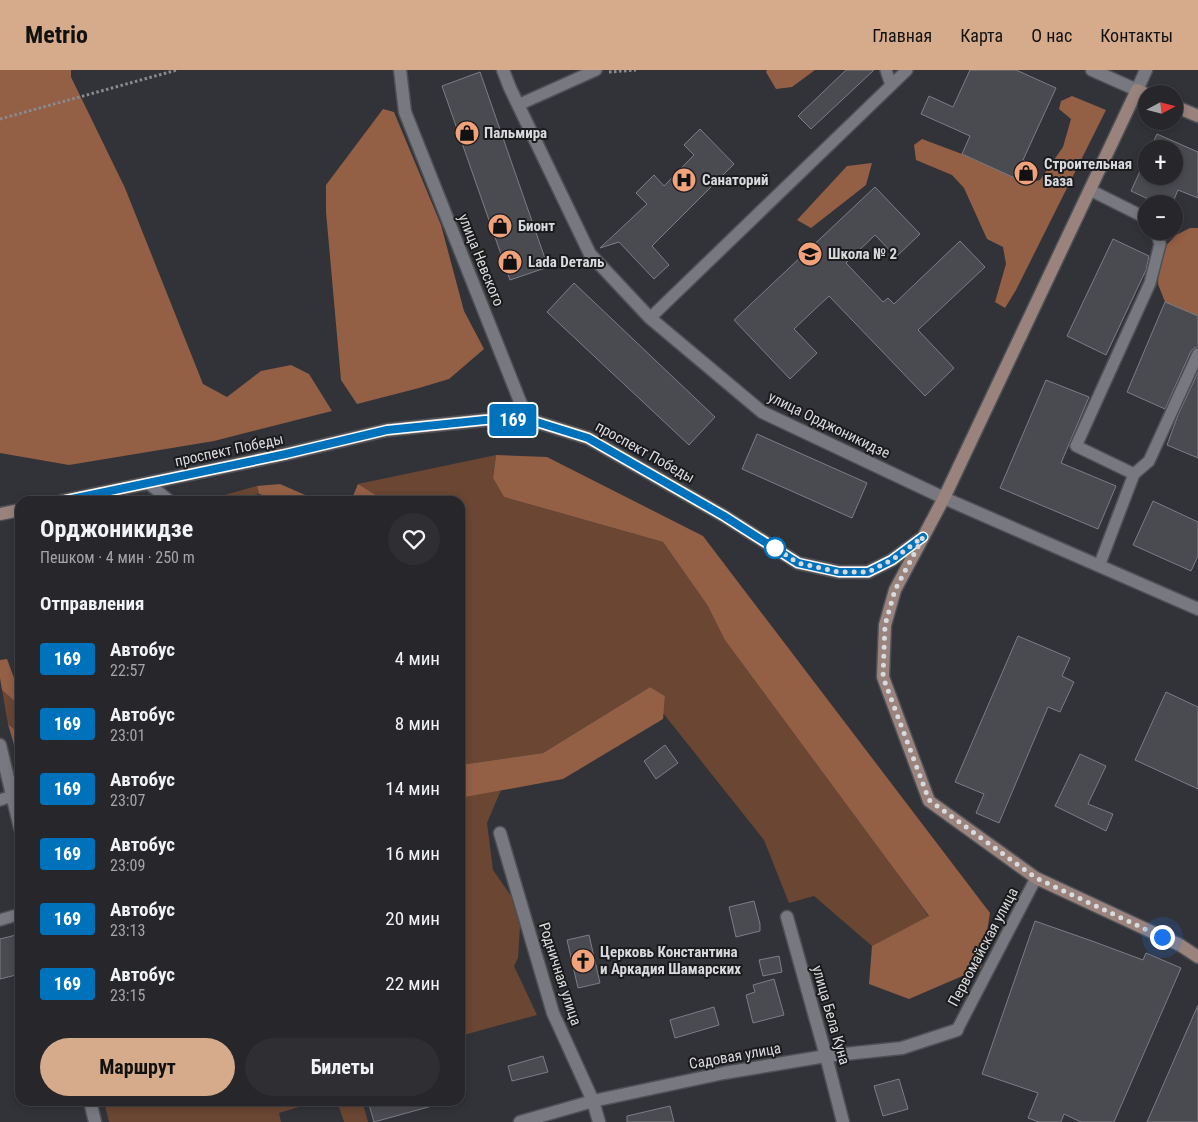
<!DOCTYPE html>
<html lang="ru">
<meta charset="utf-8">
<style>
body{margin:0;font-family:"Roboto Condensed",sans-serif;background:#2e2e33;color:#f1f3f6;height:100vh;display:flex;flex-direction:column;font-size:19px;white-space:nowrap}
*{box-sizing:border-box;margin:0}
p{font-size:16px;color:#a4a5a9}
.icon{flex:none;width:28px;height:28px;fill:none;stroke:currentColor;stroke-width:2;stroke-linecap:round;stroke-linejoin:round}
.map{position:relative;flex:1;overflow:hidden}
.side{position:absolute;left:15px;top:426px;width:450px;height:610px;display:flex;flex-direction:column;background:#26262b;border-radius:15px;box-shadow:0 2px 8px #0003,0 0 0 1px #424347}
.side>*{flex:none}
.badge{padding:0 10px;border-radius:4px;font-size:18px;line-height:32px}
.needle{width:32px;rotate:83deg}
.controls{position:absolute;left:1138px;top:15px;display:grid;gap:10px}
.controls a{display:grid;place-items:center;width:45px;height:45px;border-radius:50%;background:#26262b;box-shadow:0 2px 8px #0003,0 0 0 1px #424347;font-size:25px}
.you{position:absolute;width:25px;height:25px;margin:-12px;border:4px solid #fff;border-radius:50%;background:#1a73e8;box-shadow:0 0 0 8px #1a73e833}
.map>.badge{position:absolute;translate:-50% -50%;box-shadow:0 0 0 2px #fff}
h2{padding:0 25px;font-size:19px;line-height:45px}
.round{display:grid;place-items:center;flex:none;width:52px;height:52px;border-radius:26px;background:#2e2e33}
.overview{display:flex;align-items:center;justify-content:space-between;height:85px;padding:0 25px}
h1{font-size:24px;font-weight:700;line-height:38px}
.primary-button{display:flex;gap:10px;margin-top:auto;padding:10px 25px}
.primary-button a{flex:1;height:58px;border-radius:30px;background:#d6ab8b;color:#111;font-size:20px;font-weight:700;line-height:58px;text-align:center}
.primary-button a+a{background:#2e2e33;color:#f1f3f6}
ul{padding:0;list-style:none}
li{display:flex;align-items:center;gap:15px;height:65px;padding:0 25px}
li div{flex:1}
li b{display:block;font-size:19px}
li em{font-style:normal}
li .badge{min-width:55px;font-weight:700;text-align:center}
header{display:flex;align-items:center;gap:30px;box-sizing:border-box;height:70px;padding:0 25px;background:#d6ab8b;color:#111}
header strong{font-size:24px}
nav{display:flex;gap:28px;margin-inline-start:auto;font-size:18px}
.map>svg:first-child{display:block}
.green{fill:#6a4633}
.forest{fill:#935f45}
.building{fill:#4a4a51;stroke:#7c7d85}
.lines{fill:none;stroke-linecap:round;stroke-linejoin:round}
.lane-casing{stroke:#4f5056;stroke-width:14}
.street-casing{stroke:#4f5056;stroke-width:15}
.secondary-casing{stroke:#4f5056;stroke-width:15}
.path{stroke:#8a8b90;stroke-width:3;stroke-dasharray:2.5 2.5;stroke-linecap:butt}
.lane{stroke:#777880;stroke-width:11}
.street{stroke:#777880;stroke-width:12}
.secondary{stroke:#99837c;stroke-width:12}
.line-casing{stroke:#fff;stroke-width:11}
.line{stroke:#0072bc;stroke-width:8}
.walk{stroke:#d9dade;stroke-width:5;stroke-dasharray:0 9}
.stop-dot{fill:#fff;stroke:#0072bc;stroke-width:2.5}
.labels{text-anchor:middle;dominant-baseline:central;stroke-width:4;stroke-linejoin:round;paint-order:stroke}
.poi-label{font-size:15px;font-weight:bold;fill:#d9dade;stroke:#1b1b1e;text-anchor:start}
.street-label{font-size:15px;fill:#d9dade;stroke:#1b1b1e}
</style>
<header>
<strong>Metrio</strong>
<nav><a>Главная</a><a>Карта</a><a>О нас</a><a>Контакты</a></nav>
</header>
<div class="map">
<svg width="1198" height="1052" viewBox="0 0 1198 1052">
<rect width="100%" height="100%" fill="#323339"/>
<!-- green -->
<g class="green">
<polygon points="496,385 493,407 504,427 663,472 929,847 872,876 814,826 789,833 764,770 663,643 665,626 650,617 543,683 460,695 460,431 381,431 376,425 358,414"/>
<polygon points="257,416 259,424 248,427 245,431 203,431"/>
<polygon points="2,620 20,636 20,664 8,654"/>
<polygon points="501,720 487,753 493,800 511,826 520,856 518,888 514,896 537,945 460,966 460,728"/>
<polygon points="104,1031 319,1031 279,1043 281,1052 109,1052"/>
<polygon points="337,1031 362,1031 368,1052 344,1052"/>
</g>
<!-- forest -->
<g class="forest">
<polygon points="0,0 71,0 71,7 125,118 203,314 227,327 261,301 291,295 309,304 332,341 214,371 69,395 0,383"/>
<polygon points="767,0 815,0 792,17 776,19 766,2"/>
<polygon points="1072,26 1106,40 1016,220 1005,238 995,232 1006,194 1003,177 987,169 964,118 952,105 916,90 914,75 922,69 962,84 1026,113 1040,110 1063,77 1071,49 1059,39 1061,31"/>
<polygon points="383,39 394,42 441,155 464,241 484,279 449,309 419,318 357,334 341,310 326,142 326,115"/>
<polygon points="872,93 866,115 811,158 797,150 847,96"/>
<polygon points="1190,158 1198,158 1198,246 1165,232 1158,214 1159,196 1162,180 1176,165"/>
<polygon points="496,385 547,387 703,466 990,843 981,898 909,929 869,914 872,876 929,846 725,570 708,536 663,472 504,427 493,408"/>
<polygon points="280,414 319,431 284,431 259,424 257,416"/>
<polygon points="358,414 376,425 381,431 351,431"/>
<polygon points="7,589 17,616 20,617 20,636 2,620 0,608 0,590"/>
<polygon points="650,617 665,626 663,649 563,709 460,728 460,695 543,683"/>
<polygon points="8,654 20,664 20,696"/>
</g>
<!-- building -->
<g class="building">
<polygon points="846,0 874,0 811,59 798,46"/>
<polygon points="970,0 1016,0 1056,18 1023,90 1034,95 1026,113 962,84 970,66 921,44 929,26 953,37"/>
<polygon points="480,2 548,197 510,210 442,16"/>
<polygon points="700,59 734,94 652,176 669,195 654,209 619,172 600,178 647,134 636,123 654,105 664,116 694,85 684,75"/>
<polygon points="1157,64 1198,82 1198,128 1178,120 1172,134 1159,134 1131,121 1146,88 1146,106 1174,106 1174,79 1150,79"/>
<polygon points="875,117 920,164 896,187 875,165 846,193 883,232 888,228 894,234 960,171 985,197 918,260 954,298 925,326 829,226 794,259 817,283 790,309 734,250"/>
<polygon points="1113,169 1149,186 1146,200 1106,285 1067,266"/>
<polygon points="574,213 715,347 689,375 547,242"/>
<polygon points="1165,232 1198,246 1198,277 1194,278 1191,281 1165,339 1127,322"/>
<polygon points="1198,302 1198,388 1167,375 1178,345"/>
<polygon points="1046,310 1089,327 1061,393 1116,416 1098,459 1000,418"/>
<polygon points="757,364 867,413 852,448 742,399"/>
<polygon points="1153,431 1198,452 1198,486 1191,501 1133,475"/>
<polygon points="1018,566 1070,588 1062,606 1074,612 1060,642 1048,637 999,753 976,743 984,724 955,712"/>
<polygon points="1166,622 1198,637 1198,719 1135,690"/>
<polygon points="665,675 678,693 656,709 644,691"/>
<polygon points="1080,684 1106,696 1088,734 1113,744 1106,761 1055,736"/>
<polygon points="754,831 760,854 760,861 736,867 729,837"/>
<polygon points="1035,851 1092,871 1143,890 1146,883 1181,898 1114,1052 1081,1052 1064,1044 1061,1052 1039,1052 1028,1048 1038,1023 982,1004"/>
<polygon points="20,864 20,904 0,909 0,869"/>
<polygon points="589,865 600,913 578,918 567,870"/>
<polygon points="779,886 782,902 763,906 759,890"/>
<polygon points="774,909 784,945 753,953 746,925 755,922 753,915"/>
<polygon points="1198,935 1198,1052 1147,1052"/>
<polygon points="714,937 719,955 675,968 670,950"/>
<polygon points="543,986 548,1002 512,1011 508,996"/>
<polygon points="899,1009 908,1039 883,1046 874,1016"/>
<polygon points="368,1031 432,1031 432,1036 374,1052"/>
<polygon points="670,1036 674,1052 627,1052 627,1046"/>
</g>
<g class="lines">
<defs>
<g id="lane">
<polyline points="886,0 891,15"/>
<polyline points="518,35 596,0"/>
<polyline points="1090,120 1146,148"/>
<polyline points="650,248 907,0"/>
<polyline points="1134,404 1149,391 1198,284"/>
<polyline points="149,414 170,431"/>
<polyline points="1099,496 1134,404 1076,376 1150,213 1160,174 1156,161"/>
<polyline points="0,730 12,726"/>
<polyline points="0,850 20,844"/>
<polyline points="957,960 1036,808"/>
</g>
<g id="street">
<polyline points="400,0 405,42 527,349"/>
<polyline points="503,0 510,18 590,184 650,248 762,342 944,428 1198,539"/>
<polyline points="1092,0 1137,20 1146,0"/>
<polyline points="0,675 20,758"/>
<polyline points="500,763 553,943 593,1031 599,1052"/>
<polyline points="787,847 826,986 843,1052"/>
<polyline points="90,1031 95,1052"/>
<polyline points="520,1052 593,1031 724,1003 826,986 902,978 957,960"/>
</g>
<g id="secondary">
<polyline points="1146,24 1137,20 944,428 895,520 885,555 883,607 929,731 1036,808 1180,875 1198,887"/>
<polyline points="1174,36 1198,46"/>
<polyline points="62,431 286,384 387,360 485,350 527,349 588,368 724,446 798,493 839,502 868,502 892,490 919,470"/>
<polyline points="0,444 20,440"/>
</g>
</defs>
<!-- lane casing -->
<use href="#lane" class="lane-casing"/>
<!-- street casing -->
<use href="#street" class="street-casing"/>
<!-- secondary casing -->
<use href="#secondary" class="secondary-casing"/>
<!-- path -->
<g class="path">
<polyline points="609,2 636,0"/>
<polyline points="0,49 177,0"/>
</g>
<!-- lane -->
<use href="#lane" class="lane"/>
<!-- street -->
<use href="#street" class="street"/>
<!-- secondary -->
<use href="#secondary" class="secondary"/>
</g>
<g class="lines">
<defs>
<polyline id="line" points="62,431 286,384 387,360 485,350 527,349 588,368 724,446 798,493 839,502 868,502 892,490 923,467"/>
</defs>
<!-- line casing -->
<use href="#line" class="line-casing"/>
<!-- line -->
<use href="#line" class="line"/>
<!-- walk -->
<polyline class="walk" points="775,478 769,474 798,493 839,502 868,502 892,490 923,467 895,520 885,555 883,607 929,730 1036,808 1162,867"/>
</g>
<!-- icons -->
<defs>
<symbol id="shop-disc" viewBox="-11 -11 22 22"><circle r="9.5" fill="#f0a27a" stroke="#1b1b1e"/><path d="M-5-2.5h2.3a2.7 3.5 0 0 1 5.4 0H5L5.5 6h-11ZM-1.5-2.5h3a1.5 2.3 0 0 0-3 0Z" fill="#111"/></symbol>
<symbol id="hospital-disc" viewBox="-11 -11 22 22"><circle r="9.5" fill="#f0a27a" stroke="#1b1b1e"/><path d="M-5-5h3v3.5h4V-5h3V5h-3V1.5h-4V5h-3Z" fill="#111"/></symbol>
<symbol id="school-disc" viewBox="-11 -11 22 22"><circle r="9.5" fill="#f0a27a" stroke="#1b1b1e"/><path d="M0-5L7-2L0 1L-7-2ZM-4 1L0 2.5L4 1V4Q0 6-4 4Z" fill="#111"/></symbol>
<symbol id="church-disc" viewBox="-11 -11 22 22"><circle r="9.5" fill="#f0a27a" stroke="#1b1b1e"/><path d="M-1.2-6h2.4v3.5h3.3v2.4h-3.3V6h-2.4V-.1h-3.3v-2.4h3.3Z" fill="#111"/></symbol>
</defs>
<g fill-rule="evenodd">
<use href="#shop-disc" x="453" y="49" width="28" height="28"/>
<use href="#shop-disc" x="1012" y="89" width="28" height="28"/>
<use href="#hospital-disc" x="670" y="96" width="28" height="28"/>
<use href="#shop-disc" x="486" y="142" width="28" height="28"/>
<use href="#school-disc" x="796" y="170" width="28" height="28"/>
<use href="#shop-disc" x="496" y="178" width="28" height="28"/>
<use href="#church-disc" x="569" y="877" width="28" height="28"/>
</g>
<!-- markers -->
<circle class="stop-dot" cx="775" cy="478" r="10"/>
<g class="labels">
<!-- poi labels -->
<g class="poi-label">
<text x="484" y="63">Пальмира</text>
<text x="1044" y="94">Строительная<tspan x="1044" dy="17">База</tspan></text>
<text x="702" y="110">Санаторий</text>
<text x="518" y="156">Бионт</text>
<text x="828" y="184">Школа № 2</text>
<text x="528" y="192">Lada Dеталь</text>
<text x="600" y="882">Церковь Константина<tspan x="600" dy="17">и Аркадия Шамарских</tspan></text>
</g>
<!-- street labels -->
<g class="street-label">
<text transform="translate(481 190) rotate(68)">улица Невского</text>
<text transform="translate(829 355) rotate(26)">улица Орджоникидзе</text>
<text transform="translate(229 380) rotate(-12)">проспект Победы</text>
<text transform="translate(645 382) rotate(29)">проспект Победы</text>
<text transform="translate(983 877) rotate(-62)">Первомайская улица</text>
<text transform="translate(560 904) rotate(72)">Родничная улица</text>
<text transform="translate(831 945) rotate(74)">улица Бела Куна</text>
<text transform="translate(735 986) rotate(-10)">Садовая улица</text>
</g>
</g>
</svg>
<div class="controls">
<a><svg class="needle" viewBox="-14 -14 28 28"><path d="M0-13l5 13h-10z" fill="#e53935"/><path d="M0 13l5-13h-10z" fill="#a4a5a9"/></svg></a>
<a>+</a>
<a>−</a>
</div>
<div class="you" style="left:1162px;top:867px"></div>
<b class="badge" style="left:513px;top:350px;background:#0072bc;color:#fff">169</b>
<section class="side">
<div class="overview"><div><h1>Орджоникидзе</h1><p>Пешком · 4 мин · 250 m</p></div><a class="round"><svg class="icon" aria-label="heart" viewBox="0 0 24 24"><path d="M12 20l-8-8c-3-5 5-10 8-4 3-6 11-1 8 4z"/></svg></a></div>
<h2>Отправления</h2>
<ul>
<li><span class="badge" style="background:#0072bc;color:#fff">169</span><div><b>Автобус</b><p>22:57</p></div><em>4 мин</em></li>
<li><span class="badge" style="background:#0072bc;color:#fff">169</span><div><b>Автобус</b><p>23:01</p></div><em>8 мин</em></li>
<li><span class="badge" style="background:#0072bc;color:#fff">169</span><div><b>Автобус</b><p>23:07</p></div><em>14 мин</em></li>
<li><span class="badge" style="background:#0072bc;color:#fff">169</span><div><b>Автобус</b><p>23:09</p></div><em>16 мин</em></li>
<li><span class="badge" style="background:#0072bc;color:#fff">169</span><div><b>Автобус</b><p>23:13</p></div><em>20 мин</em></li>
<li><span class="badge" style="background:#0072bc;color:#fff">169</span><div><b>Автобус</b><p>23:15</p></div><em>22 мин</em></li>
</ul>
<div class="primary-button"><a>Маршрут</a><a>Билеты</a></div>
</section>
</div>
